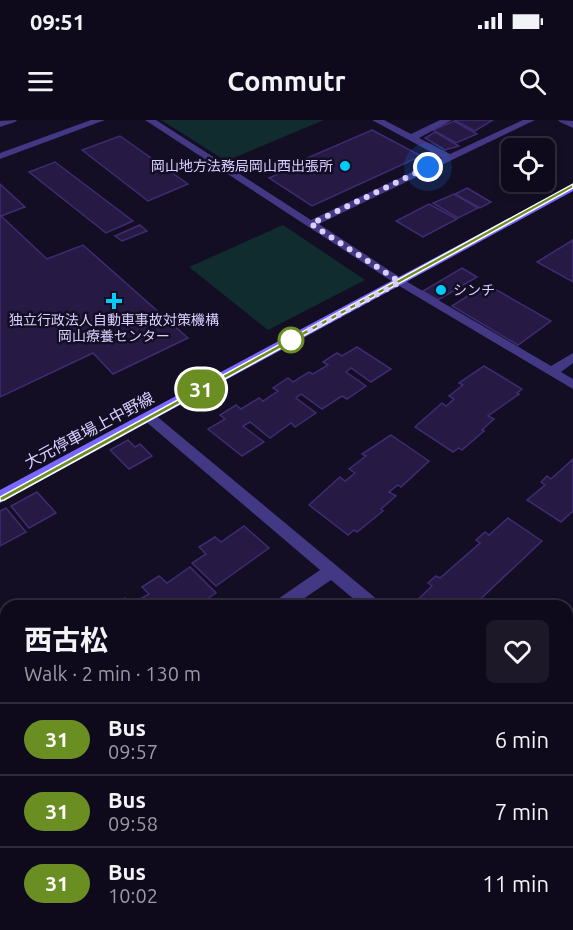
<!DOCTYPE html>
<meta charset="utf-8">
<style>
body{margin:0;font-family:Ubuntu,"Noto Sans JP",sans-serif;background:#1c1828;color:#f1f3f6;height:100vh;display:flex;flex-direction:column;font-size:22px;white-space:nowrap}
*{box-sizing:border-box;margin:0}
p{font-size:20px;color:#9b9aa3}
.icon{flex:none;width:33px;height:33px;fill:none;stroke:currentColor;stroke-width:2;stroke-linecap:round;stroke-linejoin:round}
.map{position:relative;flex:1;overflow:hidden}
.details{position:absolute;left:0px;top:480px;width:573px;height:330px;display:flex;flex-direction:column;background:#0e0a1b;border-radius:18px 18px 0 0;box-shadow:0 3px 9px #0003,0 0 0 2px #2e2b3a}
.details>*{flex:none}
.badge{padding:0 12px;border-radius:20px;font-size:21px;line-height:39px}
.controls{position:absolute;left:501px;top:18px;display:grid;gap:12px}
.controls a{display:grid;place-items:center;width:54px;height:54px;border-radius:9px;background:#0e0a1b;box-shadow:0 3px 9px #0003,0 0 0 2px #2e2b3a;font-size:30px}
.you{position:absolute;width:30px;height:30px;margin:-15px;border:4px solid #fff;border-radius:50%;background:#1a73e8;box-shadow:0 0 0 9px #1a73e833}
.map>.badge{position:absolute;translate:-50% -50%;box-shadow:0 0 0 3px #fff}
.round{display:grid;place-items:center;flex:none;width:63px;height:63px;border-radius:9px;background:#1c1828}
.headline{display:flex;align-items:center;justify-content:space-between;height:102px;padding:0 24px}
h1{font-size:28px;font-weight:700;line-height:45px}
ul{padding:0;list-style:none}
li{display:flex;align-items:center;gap:18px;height:72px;padding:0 24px;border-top:2px solid #2e2b3a}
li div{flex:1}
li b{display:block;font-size:22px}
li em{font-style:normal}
li .badge{min-width:66px;font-weight:700;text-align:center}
.status{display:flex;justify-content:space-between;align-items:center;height:42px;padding:0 30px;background:#0e0a1b;direction:ltr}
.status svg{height:16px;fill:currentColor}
header{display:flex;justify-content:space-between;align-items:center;height:78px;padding:0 24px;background:#0e0a1b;font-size:27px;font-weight:700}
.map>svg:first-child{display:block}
.green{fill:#112c2e}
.building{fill:#261a45;stroke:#3f2b71;stroke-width:1.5}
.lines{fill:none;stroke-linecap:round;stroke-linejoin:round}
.minor{fill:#423883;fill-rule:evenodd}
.tertiary{fill:#423883;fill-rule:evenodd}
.secondary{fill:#7967ff;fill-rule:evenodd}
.line{fill:#6b8e23;stroke:#fff;stroke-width:1.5}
.walk{stroke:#dad0ff;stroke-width:6;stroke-dasharray:0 10.8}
.poi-dot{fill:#00cbfb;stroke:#130e24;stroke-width:2}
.stop-dot{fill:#fff;stroke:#6b8e23;stroke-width:3}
.labels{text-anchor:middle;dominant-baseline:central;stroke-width:5;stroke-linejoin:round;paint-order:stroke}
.far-poi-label{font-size:14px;fill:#dad0ff;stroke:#130e24;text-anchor:end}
.street-label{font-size:16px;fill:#dad0ff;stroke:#130e24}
</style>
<div class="status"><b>09:51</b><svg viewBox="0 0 49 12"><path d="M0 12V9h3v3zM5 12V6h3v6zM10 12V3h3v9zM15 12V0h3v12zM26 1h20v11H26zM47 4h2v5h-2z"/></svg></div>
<header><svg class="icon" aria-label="menu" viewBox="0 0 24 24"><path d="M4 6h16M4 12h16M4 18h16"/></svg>Commutr<svg class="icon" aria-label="search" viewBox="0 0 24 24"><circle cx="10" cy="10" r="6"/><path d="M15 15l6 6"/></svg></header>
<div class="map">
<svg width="573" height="810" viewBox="0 0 573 810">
<rect width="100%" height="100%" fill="#130e24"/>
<!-- green -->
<g class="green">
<polygon points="161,0 324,0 226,41"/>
<polygon points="283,105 365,160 268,210 189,147"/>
</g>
<!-- building -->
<g class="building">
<polygon points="454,0 493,0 475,11"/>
<polygon points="454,1 477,14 456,23 433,10"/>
<polygon points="372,10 421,36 312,86 269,58 288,50 284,48"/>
<polygon points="435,12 459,26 445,30 425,18"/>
<polygon points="120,16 188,64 148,81 82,30"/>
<polygon points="55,42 133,101 106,113 29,52"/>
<polygon points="0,64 25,87 1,96 47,139 83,125 188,218 113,254 93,233 0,277"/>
<polygon points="467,68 491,82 480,88 455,74"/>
<polygon points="454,74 478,88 458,98 433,83"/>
<polygon points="429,84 457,99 423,117 396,101"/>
<polygon points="140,105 147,111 122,121 115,116"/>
<polygon points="573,120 573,162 537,142"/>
<polygon points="462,148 477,157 438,180 423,171"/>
<polygon points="486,164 551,201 518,225 452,186"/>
<polygon points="357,227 391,249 371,262 351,248 346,252 366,266 347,279 342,276 322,289 301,274 296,278 316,293 295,307 291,303 270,318 250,302 243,306 264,322 242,336 208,309 225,299 220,295 236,285 241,289 259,278 263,281 278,271 273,268 288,258 293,262 309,252 313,254 328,245 323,242 337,233 342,236"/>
<polygon points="484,246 522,269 517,273 519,274 488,296 494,299 482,310 484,311 462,330 459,328 453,332 415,307 442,283 446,286 454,279 449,276 463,265 459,263"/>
<polygon points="391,315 429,341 401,367 398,365 389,372 396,376 381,389 383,391 357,412 354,410 348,415 309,385 340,357 345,361 355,353 349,349 366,336 362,334"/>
<polygon points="128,320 135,327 140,324 152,336 129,349 110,330"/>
<polygon points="573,339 573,391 561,402 527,380 545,365 541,362 547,356 551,359"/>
<polygon points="37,372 56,393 29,408 11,386"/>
<polygon points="6,388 26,412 0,426 0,391"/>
<polygon points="508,398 542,421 473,486 412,485 432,466 428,463 436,456 440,458 480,423 476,420 485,412 489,415"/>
<polygon points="244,406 269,428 216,466 192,443 206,434 199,427 215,417 221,422"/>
<polygon points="190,447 216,473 197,486 150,486 142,478 149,474 142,467 159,456 167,463"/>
<polygon points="125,478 132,485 138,481 143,486 113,486"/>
</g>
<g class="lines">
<!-- minor -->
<g class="minor">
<polygon points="17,0 15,2 0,7 0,1"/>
<polygon points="91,0 105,0 0,39 0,33"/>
<polygon points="145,0 156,0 311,100 442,38 372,0 384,0 411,14 440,0 452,0 419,18 450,34 523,0 535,0 319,104 404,160 551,246 573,233 573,243 561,252 573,259 573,269 396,164"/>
<polygon points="149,292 154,294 379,481 381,486 362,486 331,460 293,486 273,486 275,481 320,450 144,300 142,297 144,294"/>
<polygon points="567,641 573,644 573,685 567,687 567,665 572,663 567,662"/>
<polygon points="6,672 6,692 0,694 0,674"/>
<polygon points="433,804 457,804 455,810 431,810"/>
<polygon points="481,804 505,804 507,810 483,810"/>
</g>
<!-- tertiary -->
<polygon class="tertiary" points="558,0 573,1 573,8 560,2"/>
<!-- secondary -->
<polygon class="secondary" points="573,64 573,71 0,383 0,370"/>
</g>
<!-- line -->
<polygon class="line" points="573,64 573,68 4,380 0,381 0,377"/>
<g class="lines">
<!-- walk -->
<polyline class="walk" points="291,220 400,162 311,104 428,47"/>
</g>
<!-- markers -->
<g class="poi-dot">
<circle cx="345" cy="46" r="6"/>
<circle cx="441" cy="170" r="6"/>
<path d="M111 172h6v6h6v6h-6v6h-6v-6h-6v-6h6z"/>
</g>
<circle class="stop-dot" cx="291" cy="220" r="12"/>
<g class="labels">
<!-- far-poi labels -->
<g class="far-poi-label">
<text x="333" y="46">岡山地方法務局岡山西出張所</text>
<text x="453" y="170" text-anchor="start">シンチ</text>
<text x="114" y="200" text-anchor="middle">独立行政法人自動車事故対策機構<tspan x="114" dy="16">岡山療養センター</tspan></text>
</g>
<!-- street labels -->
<g class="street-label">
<text transform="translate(89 310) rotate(-28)">大元停車場上中野線</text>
</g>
</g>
</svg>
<div class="controls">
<a><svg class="icon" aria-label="locate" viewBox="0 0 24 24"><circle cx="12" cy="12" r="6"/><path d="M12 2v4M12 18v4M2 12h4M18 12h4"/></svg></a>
</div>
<div class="you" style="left:428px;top:47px"></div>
<b class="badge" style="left:201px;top:269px;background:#6b8e23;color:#fff">31</b>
<section class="details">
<div class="headline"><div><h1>西古松</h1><p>Walk · 2 min · 130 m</p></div><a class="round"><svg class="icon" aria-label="heart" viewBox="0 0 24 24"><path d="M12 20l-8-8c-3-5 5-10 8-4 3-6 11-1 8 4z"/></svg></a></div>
<ul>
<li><span class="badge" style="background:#6b8e23;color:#fff">31</span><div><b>Bus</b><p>09:57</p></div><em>6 min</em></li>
<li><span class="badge" style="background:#6b8e23;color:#fff">31</span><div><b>Bus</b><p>09:58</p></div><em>7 min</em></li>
<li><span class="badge" style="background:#6b8e23;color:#fff">31</span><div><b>Bus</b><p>10:02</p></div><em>11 min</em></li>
</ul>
</section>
</div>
